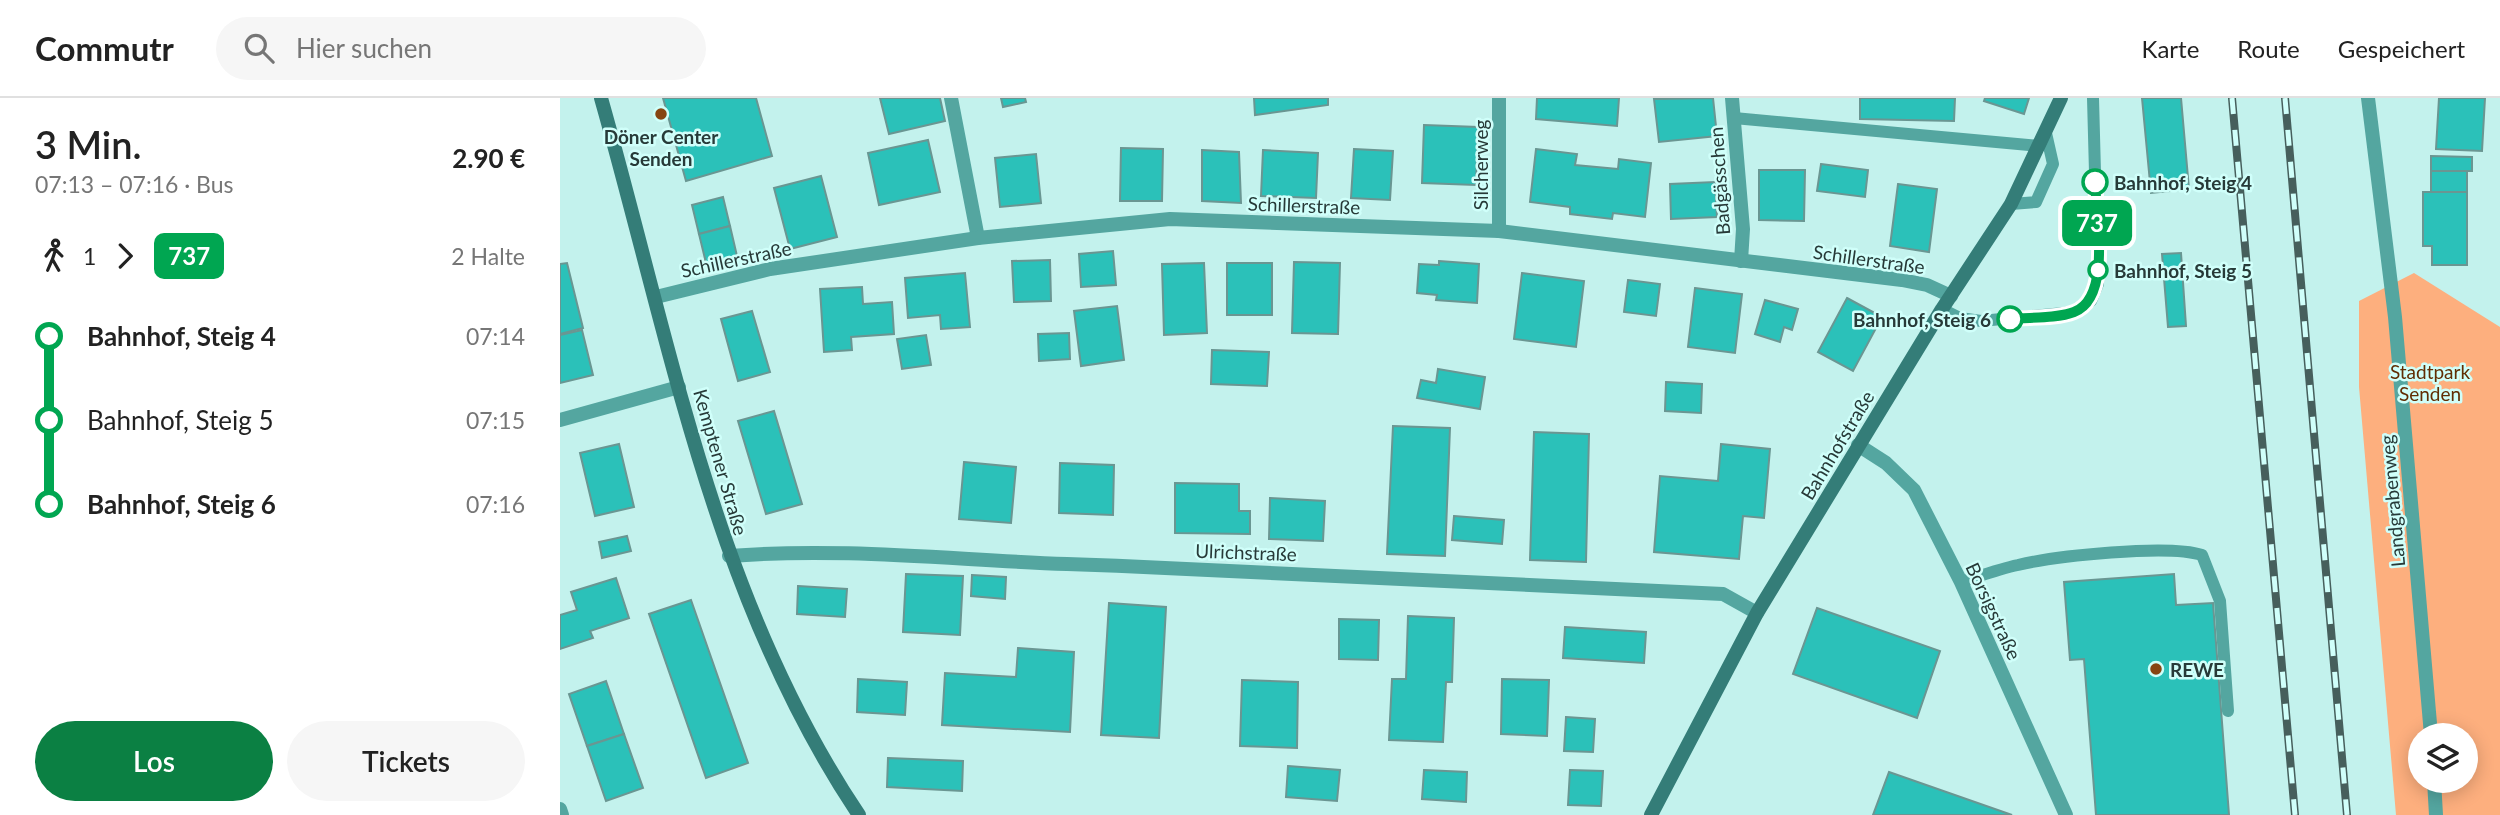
<!DOCTYPE html>
<html lang="de">
<meta charset="utf-8">
<style>
body{margin:0;font-family:Lato,sans-serif;background:#f6f6f6;color:#222;height:100vh;display:flex;flex-direction:column;font-size:26px;white-space:nowrap}
*{box-sizing:border-box;margin:0}
p{font-size:23px;color:#767676}
.icon{flex:none;width:38px;height:38px;fill:none;stroke:currentColor;stroke-width:2;stroke-linecap:round;stroke-linejoin:round}
.map{position:relative;flex:1;overflow:hidden}
.panel{display:flex;flex-direction:column;background:#fff;width:560px}
.panel>*{flex:none}
.badge{padding:0 14px;border-radius:10px;font-size:24px;line-height:46px}
.controls{position:absolute;left:1848px;top:625px;display:grid;gap:14px}
.controls a{display:grid;place-items:center;width:70px;height:70px;border-radius:50%;background:#fff;box-shadow:0 4px 18px #0003;font-size:35px}
.map>.badge{position:absolute;translate:-50% -50%;box-shadow:0 0 0 4px #fff}
.legs{display:flex;align-items:center;gap:10px;height:77px;padding:0 35px;font-size:23px}
.legs p{margin-inline-start:auto}
.overview{display:flex;align-items:center;justify-content:space-between;height:119px;padding:0 35px}
h1{font-size:38px;font-weight:600;line-height:52px}
.primary-button{display:flex;gap:14px;margin-top:auto;padding:14px 35px}
.primary-button a{flex:1;height:80px;border-radius:42px;background:#0b8043;color:#fff;font-size:28px;font-weight:600;line-height:80px;text-align:center}
.primary-button a+a{background:#f6f6f6;color:#222}
ul{padding:0 35px;list-style:none}
li{display:flex;align-items:center;gap:24px;height:84px;font-size:26px}
li i{display:grid;place-items:center;width:10px;height:100%;margin:0 9px;background:currentColor}
li i::after{content:'';width:18px;height:18px;margin:-9px;border:5px solid;border-radius:50%;background:#fff}
li p{margin-inline-start:auto}
li:first-child i{background:linear-gradient(#0000 50%,currentColor 0)}
li:last-child i{background:linear-gradient(currentColor 50%,#0000 0)}
header{display:flex;align-items:center;gap:42px;box-sizing:border-box;height:98px;padding:0 35px;background:#fff;border-bottom:2px solid #e0e0e0}
header strong{font-size:33px}
nav{display:flex;gap:38px;margin-inline-start:auto;font-size:24px}
.search{width:490px;height:63px;background:#f6f6f6;display:flex;align-items:center;gap:18px;box-sizing:border-box;padding:0 24px;border-radius:38px;color:#767676;font-size:26px}
main{display:flex;flex:1;min-height:0}
.map>svg:first-child{display:block}
.green{fill:#fdaf7e;fill-rule:evenodd}
.building{fill:#2bc1b9;stroke:#6a9692;stroke-width:2}
.lines{fill:none;stroke-linecap:round;stroke-linejoin:round}
.lane{stroke:#54a6a0;stroke-width:12}
.street{stroke:#54a6a0;stroke-width:14}
.secondary{stroke:#347d78;stroke-width:14}
.rail-casing{stroke:#465f5c;stroke-width:8}
.rail{stroke:#d0fffa;stroke-width:5;stroke-dasharray:16;stroke-linecap:butt}
.line-1-casing{stroke:#fff;stroke-width:16}
.line-1{stroke:#00a651;stroke-width:10}
.poi-dot{fill:#874512;stroke:#d0fffa;stroke-width:2.5}
.stop-1-dot{fill:#fff;stroke:#00a651;stroke-width:3.5}
.labels{text-anchor:middle;dominant-baseline:central;stroke-width:5;stroke-linejoin:round;paint-order:stroke}
.poi-label{font-size:19px;font-weight:bold;fill:#273a38;stroke:#d0fffa}
.street-label{font-size:19px;fill:#273a38;stroke:#d0fffa}
.stop-label{font-size:19px;font-weight:bold;fill:#273a38;stroke:#d0fffa;text-anchor:start}
.park-label{font-size:19px;fill:#612d03;stroke:#d0fffa}
</style>
<header>
<strong>Commutr</strong>
<div class="search"><svg class="icon" aria-label="search" viewBox="0 0 24 24"><circle cx="10" cy="10" r="6"/><path d="M15 15l6 6"/></svg>Hier suchen</div>
<nav><a>Karte</a><a>Route</a><a>Gespeichert</a></nav>
</header>
<main>
<section class="panel">
<div class="overview"><div><h1>3 Min.</h1><p>07:13 – 07:16 · Bus</p></div><b>2.90 €</b></div>
<div class="legs"><svg class="icon" aria-label="walk" viewBox="0 0 24 24"><circle cx="13" cy="4" r="2"/><path d="M13 8l-2 6 4 7M11 14l-3 7M7 12l3-4h3l4 4"/></svg>1<svg class="icon" aria-label="forward" viewBox="0 0 24 24"><path d="M9 5l7 7-7 7"/></svg><b class="badge" style="background:#00a651;color:#fff">737</b><p>2 Halte</p></div>
<ul>
<li><i style="color:#00a651"></i><b>Bahnhof, Steig 4</b><p>07:14</p></li>
<li><i style="color:#00a651"></i><span>Bahnhof, Steig 5</span><p>07:15</p></li>
<li><i style="color:#00a651"></i><b>Bahnhof, Steig 6</b><p>07:16</p></li>
</ul>
<div class="primary-button"><a>Los</a><a>Tickets</a></div>
</section>
<div class="map">
<svg width="1940" height="717" viewBox="0 0 1940 717">
<rect width="100%" height="100%" fill="#c3f2ed"/>
<!-- green -->
<path class="green" d="M1854 175 1940 229V717H1836L1799 289V203ZM1860 637H1906V682H1860Z"/>
<!-- building -->
<g class="building">
<polygon points="103,0 196,0 212,58 126,83"/>
<polygon points="320,0 380,0 385,23 329,36"/>
<polygon points="441,0 465,0 466,4 443,9"/>
<polygon points="694,0 768,0 768,7 695,17"/>
<polygon points="977,0 1059,0 1057,28 976,21"/>
<polygon points="1153,0 1157,38 1099,44 1094,1"/>
<polygon points="1300,0 1395,0 1394,23 1300,21"/>
<polygon points="1425,0 1469,0 1464,16 1424,3"/>
<polygon points="1582,0 1621,0 1629,91 1591,95"/>
<polygon points="1879,0 1925,0 1922,53 1876,51"/>
<polygon points="864,27 918,29 916,87 862,85"/>
<polygon points="368,42 380,94 319,107 308,55"/>
<polygon points="561,50 603,51 602,103 560,103"/>
<polygon points="794,51 833,53 830,102 791,100"/>
<polygon points="976,51 1017,56 1015,67 1058,71 1059,61 1091,65 1085,119 1053,115 1052,121 1010,116 1010,109 970,104"/>
<polygon points="642,52 679,54 681,105 642,103"/>
<polygon points="703,52 758,55 756,100 701,98"/>
<polygon points="476,56 481,105 440,109 435,60"/>
<polygon points="1871,58 1912,59 1912,73 1871,73"/>
<polygon points="1261,66 1308,72 1305,99 1257,93"/>
<polygon points="1199,72 1245,72 1244,123 1199,122"/>
<rect x="1871" y="73" width="36" height="21"/>
<polygon points="261,78 277,139 230,151 214,90"/>
<polygon points="1155,84 1157,119 1111,121 1110,86"/>
<polygon points="1338,86 1377,91 1369,154 1330,148"/>
<polygon points="1863,94 1907,94 1907,167 1872,167 1872,148 1863,148"/>
<polygon points="163,99 170,128 139,136 132,107"/>
<polygon points="170,128 177,158 146,165 139,136"/>
<polygon points="553,153 556,187 521,189 519,156"/>
<polygon points="1621,155 1626,228 1608,229 1602,156"/>
<polygon points="490,162 491,203 454,204 452,163"/>
<polygon points="879,163 919,166 917,205 876,202 877,197 857,195 859,166 879,167"/>
<polygon points="734,164 780,165 778,236 732,235"/>
<polygon points="7,165 23,230 0,236 0,166"/>
<polygon points="644,165 647,235 604,237 602,166"/>
<rect x="667" y="165" width="45" height="52"/>
<polygon points="405,175 410,229 381,231 380,217 348,220 345,180"/>
<polygon points="962,175 1024,183 1016,249 954,241"/>
<polygon points="1068,182 1100,186 1096,218 1064,214"/>
<polygon points="302,189 303,206 332,204 334,236 291,239 292,252 264,254 260,191"/>
<polygon points="1135,190 1182,196 1175,255 1128,249"/>
<polygon points="1287,200 1322,219 1293,273 1258,254"/>
<polygon points="1205,202 1238,211 1232,232 1224,229 1220,244 1195,236"/>
<polygon points="557,208 564,262 521,268 514,213"/>
<polygon points="192,213 210,274 178,283 161,221"/>
<polygon points="22,232 33,277 0,285 0,237"/>
<polygon points="509,235 510,261 479,263 478,236"/>
<polygon points="366,237 371,267 342,271 337,241"/>
<polygon points="652,252 709,254 707,288 651,286"/>
<polygon points="878,271 925,279 920,311 857,300 861,282 876,285"/>
<polygon points="1106,284 1142,286 1141,315 1105,313"/>
<polygon points="214,313 242,406 206,416 178,323"/>
<polygon points="833,328 890,330 885,458 827,456"/>
<polygon points="974,334 1029,336 1026,464 970,462"/>
<polygon points="59,346 74,409 35,418 20,355"/>
<polygon points="1161,346 1210,351 1204,420 1183,418 1179,461 1094,454 1100,378 1158,383"/>
<polygon points="404,364 456,369 451,425 399,421"/>
<polygon points="500,365 554,367 553,417 499,415"/>
<polygon points="615,385 679,386 679,413 690,413 690,436 615,435"/>
<polygon points="710,400 765,403 763,443 709,441"/>
<polygon points="894,418 944,422 942,446 892,442"/>
<polygon points="67,438 71,453 42,460 39,444"/>
<polygon points="346,476 403,478 400,537 343,534"/>
<polygon points="1614,476 1616,507 1653,505 1669,717 1536,717 1524,561 1510,562 1504,484"/>
<polygon points="412,477 446,479 445,501 411,498"/>
<polygon points="56,480 69,520 30,533 33,540 0,551 0,517 17,512 11,494"/>
<polygon points="238,488 287,491 285,519 237,516"/>
<polygon points="131,502 188,665 146,680 89,516"/>
<polygon points="549,505 606,509 599,640 541,637"/>
<polygon points="1257,510 1380,553 1357,620 1233,576"/>
<polygon points="848,518 894,520 892,584 886,584 883,644 829,642 832,581 846,581"/>
<polygon points="779,521 819,522 818,562 779,561"/>
<polygon points="1005,529 1086,534 1084,565 1003,560"/>
<polygon points="458,550 514,554 510,634 382,627 385,575 456,579"/>
<polygon points="298,581 347,584 345,617 297,614"/>
<polygon points="942,581 989,582 987,638 941,636"/>
<polygon points="682,582 738,584 737,650 680,648"/>
<polygon points="46,583 64,636 27,648 9,596"/>
<polygon points="1006,619 1035,621 1033,654 1004,653"/>
<polygon points="64,636 83,690 46,703 27,648"/>
<polygon points="328,660 403,663 402,693 327,689"/>
<polygon points="728,668 780,672 777,703 726,699"/>
<polygon points="864,672 907,674 906,704 862,701"/>
<polygon points="1010,672 1043,673 1041,708 1008,707"/>
<polygon points="1329,674 1452,717 1313,717"/>
</g>
<g class="lines">
<!-- lane -->
<g class="lane">
<polyline points="1174,20 1480,48"/>
<polyline points="1451,106 1476,104 1493,66 1486,35"/>
<polyline points="1382,211 1400,220 1421,223 1514,214 1531,203 1538,186 1533,0"/>
<path d="M1401 484C1420 478 1439 471 1458 467 1495 458 1608 446 1642 457L1660 503 1668 613"/>
</g>
<!-- street -->
<g class="street">
<polyline points="391,0 418,140"/>
<polyline points="939,0 939,133"/>
<polyline points="1172,0 1183,131 1181,163"/>
<polyline points="1808,0 1835,219 1871,637"/>
<polyline points="96,199 210,171 418,140 610,121 939,133 1342,182 1367,187 1391,198"/>
<polyline points="0,322 119,289"/>
<polyline points="1298,347 1326,365 1354,392 1401,484 1506,717"/>
<path d="M169 458C282 449 394 462 507 466 726 474 945 484 1163 496L1197 515"/>
<polyline points="1874,682 1876,717"/>
<polyline points="0,711 2,717"/>
</g>
<!-- secondary -->
<g class="secondary">
<path d="M41 0C111 246 154 501 299 717"/>
<polyline points="1091,717 1197,515 1382,211 1451,106 1501,0"/>
</g>
<defs>
<g id="rail">
<polyline points="1672,0 1735,717"/>
<polyline points="1725,0 1787,717"/>
</g>
</defs>
<!-- rail casing -->
<use href="#rail" class="rail-casing"/>
<!-- rail -->
<use href="#rail" class="rail"/>
</g>
<g class="lines">
<defs>
<path id="line-1" d="M1450 221C1469 219 1496 221 1514 214 1552 200 1536 117 1535 84"/>
</defs>
<!-- line-1 casing -->
<use href="#line-1" class="line-1-casing"/>
<!-- line-1 -->
<use href="#line-1" class="line-1"/>
</g>
<!-- markers -->
<g class="poi-dot">
<circle cx="101" cy="16" r="7"/>
<circle cx="1596" cy="571" r="7"/>
</g>
<g class="stop-1-dot">
<circle cx="1535" cy="84" r="12"/>
<circle cx="1538" cy="172" r="9"/>
<circle cx="1450" cy="221" r="12"/>
</g>
<g class="labels">
<!-- poi labels -->
<g class="poi-label">
<text x="101" y="38">Döner Center<tspan x="101" dy="22">Senden</tspan></text>
<text x="1610" y="571" text-anchor="start">REWE</text>
</g>
<!-- street labels -->
<g class="street-label">
<text transform="translate(920 67) rotate(-90)">Silcherweg</text>
<text transform="translate(1159 83) rotate(-94)">Badgässchen</text>
<text transform="translate(744 107) rotate(2)">Schillerstraße</text>
<text transform="translate(176 161) rotate(-12)">Schillerstraße</text>
<text transform="translate(1309 161) rotate(8)">Schillerstraße</text>
<text transform="translate(1277 347) rotate(-59)">Bahnhofstraße</text>
<text transform="translate(161 364) rotate(74)">Kemptener Straße</text>
<text transform="translate(1832 403) rotate(-95)">Landgrabenweg</text>
<text transform="translate(686 454) rotate(2)">Ulrichstraße</text>
<text transform="translate(1434 513) rotate(65)">Borsigstraße</text>
</g>
<!-- stop labels -->
<g class="stop-label">
<text x="1554" y="84">Bahnhof, Steig 4</text>
<text x="1554" y="172">Bahnhof, Steig 5</text>
<text x="1431" y="221" text-anchor="end">Bahnhof, Steig 6</text>
</g>
<!-- park labels -->
<g class="park-label">
<text x="1870" y="273">Stadtpark<tspan x="1870" dy="22">Senden</tspan></text>
</g>
</g>
</svg>
<div class="controls">
<a><svg class="icon" aria-label="layers" viewBox="0 0 24 24"><path d="M12 4l9 5-9 5-9-5zM3 14l9 5 9-5"/></svg></a>
</div>
<b class="badge" style="left:1537px;top:125px;background:#00a651;color:#fff">737</b>
</div>
</main>
